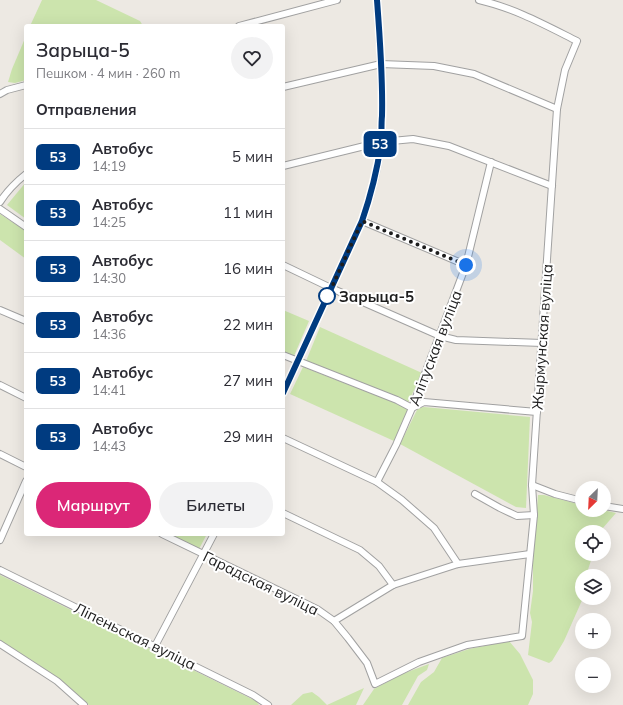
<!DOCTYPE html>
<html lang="ru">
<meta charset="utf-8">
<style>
body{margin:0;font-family:Mulish,sans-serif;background:#f2f2f3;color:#2b2b33;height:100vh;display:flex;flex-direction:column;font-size:15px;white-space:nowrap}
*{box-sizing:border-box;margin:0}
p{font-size:13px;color:#7c7c81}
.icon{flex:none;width:22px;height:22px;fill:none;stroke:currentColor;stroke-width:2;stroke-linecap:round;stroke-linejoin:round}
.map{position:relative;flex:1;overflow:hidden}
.drawer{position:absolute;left:24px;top:24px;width:261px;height:512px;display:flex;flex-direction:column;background:#fff;border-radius:4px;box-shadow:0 4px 16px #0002}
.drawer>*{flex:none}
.badge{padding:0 8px;border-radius:6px;font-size:14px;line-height:26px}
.needle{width:26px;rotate:204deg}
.tools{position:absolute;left:575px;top:481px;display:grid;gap:8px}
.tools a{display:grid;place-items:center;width:36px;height:36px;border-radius:50%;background:#fff;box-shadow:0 4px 16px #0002;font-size:20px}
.you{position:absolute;width:20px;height:20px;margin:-10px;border:3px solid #fff;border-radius:50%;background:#1a73e8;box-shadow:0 0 0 6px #1a73e833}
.map>.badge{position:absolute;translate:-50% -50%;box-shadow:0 0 0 2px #fff}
h2{padding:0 12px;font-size:15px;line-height:36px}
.round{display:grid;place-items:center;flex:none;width:42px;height:42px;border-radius:21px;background:#f2f2f3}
.overview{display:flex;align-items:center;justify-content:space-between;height:68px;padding:0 12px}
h1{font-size:19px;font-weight:600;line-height:30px}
.primary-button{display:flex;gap:8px;margin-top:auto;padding:8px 12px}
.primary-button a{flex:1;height:46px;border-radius:24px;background:#db2777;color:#fff;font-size:16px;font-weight:600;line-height:46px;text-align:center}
.primary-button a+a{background:#f2f2f3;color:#2b2b33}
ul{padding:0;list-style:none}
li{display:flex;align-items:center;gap:12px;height:56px;padding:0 12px;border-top:1px solid #e1e1e2}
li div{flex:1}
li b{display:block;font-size:15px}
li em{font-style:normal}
li .badge{min-width:44px;font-weight:700;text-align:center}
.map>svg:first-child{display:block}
.grass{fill:#cce4ad}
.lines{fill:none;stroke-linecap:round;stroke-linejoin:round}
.minor-casing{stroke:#a1a1a1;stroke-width:8}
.minor{stroke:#fff;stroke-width:6}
.line-casing{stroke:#fff;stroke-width:9}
.line{stroke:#003b80;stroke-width:6}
.walk{stroke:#1d1d1d;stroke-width:4;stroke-dasharray:0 7.2}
.stop-dot{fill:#fff;stroke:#003b80;stroke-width:2}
.labels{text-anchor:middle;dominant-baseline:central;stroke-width:4;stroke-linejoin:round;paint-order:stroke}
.stop-label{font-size:15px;font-weight:bold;fill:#1d1d1d;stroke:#fff;text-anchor:start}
.street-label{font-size:15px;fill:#1d1d1d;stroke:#fff}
</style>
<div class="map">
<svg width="623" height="705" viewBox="0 0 623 705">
<rect width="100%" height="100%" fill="#ede9e3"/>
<!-- grass -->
<g class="grass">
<polygon points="42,0 96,0 140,21 143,26 30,26"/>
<polygon points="26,36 26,80 15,83 8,82 12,69"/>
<polygon points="26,182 26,219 7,205"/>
<polygon points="0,214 26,231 26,259 0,240"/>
<polygon points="283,310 309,321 294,356 283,351"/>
<polygon points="320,327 422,373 408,403 306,361"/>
<polygon points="303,367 393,402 408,409 394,441 290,394"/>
<polygon points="424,407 530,417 526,508 516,507 400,444 418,408"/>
<polygon points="538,495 544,495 582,505 582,510 603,510 616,513 602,529 601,532 582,532 582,554 593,554 586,576 582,576 583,598 564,641 552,661 549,663 528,655 532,622 530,613 533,591 533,562"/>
<polygon points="170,534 207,534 199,549"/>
<polygon points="0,575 256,701 259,705 89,705 56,677 30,659 0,642"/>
<polygon points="509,641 520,654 533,680 533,694 528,705 408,705 421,682 434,672 442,658 469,649"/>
<polygon points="429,664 427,670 418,676 402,705 363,705 374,689 402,674"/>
<polygon points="364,688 356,705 291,705 303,694 312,692 319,697 327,705"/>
</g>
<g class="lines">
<defs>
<g id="minor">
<polyline points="239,26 337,0"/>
<polyline points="283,87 381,64 434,66 474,74 557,109"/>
<polyline points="0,94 7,90 26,85"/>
<polyline points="283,166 381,142 413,139 449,146 552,186"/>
<path d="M0 202C7 191 16 182 26 174"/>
<polyline points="0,209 26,227"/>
<polyline points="362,221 466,265"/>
<polyline points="283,265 331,288 440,336 456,340 542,343"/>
<polyline points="0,310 26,321"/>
<polyline points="283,355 397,400 412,408 424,402 537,412"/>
<polyline points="0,385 26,398"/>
<path d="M283 393 362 221C371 195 379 168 381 141 384 94 380 47 377 0"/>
<polyline points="283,438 377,482 402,500 434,528 458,564"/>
<polyline points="0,454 26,467"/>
<polyline points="377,482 396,445 412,408 466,265 491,162"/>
<polyline points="532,485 555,494 582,501"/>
<polyline points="475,494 500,508 517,516 534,515"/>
<polyline points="604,506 623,509"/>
<polyline points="283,513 360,550 379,566 393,585"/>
<path d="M162 534 317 609 334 621 348 638 367 663 375 684 419 662 467 645 522 636 534 515 532 485 557 109 565 70 577 41C545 25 514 8 479 0"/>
<polyline points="0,540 26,481"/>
<polyline points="0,570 253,695 268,705"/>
<polyline points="334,621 393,585 458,564 530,554"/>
<polyline points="0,644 57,681 84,705"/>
<polyline points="155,646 214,534"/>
</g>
</defs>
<!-- minor casing -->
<use href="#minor" class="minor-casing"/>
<!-- minor -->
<use href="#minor" class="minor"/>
</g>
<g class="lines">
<defs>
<path id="line" d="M283 393 362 221C371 195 377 171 381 144 382 135 381 125 382 116 383 77 380 39 377 0"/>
</defs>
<!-- line casing -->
<use href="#line" class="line-casing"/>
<!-- line -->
<use href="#line" class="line"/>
<!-- walk -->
<polyline class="walk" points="327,296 326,300 362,221 466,265"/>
</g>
<!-- markers -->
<circle class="stop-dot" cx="327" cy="296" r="8"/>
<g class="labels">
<!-- stop labels -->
<g class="stop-label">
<text x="339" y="296">Зарыца-5</text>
</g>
<!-- street labels -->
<g class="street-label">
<text transform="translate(542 337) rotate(-86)">Жырмунская вуліца</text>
<text transform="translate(435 348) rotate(-69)">Алітуская вуліца</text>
<text transform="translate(261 583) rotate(26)">Гарадская вуліца</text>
<text transform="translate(135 636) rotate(26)">Ліпеньская вуліца</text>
</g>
</g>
</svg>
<div class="tools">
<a><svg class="needle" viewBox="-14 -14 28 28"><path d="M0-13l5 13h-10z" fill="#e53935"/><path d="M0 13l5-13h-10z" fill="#7c7c81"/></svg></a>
<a><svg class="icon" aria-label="locate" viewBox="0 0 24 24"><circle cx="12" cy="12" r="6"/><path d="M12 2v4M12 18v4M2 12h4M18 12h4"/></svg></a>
<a><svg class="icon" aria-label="layers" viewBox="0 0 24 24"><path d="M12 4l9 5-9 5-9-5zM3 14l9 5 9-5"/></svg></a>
<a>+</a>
<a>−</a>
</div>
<div class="you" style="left:466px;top:265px"></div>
<b class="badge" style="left:380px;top:144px;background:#003b80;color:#fff">53</b>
<section class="drawer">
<div class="overview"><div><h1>Зарыца-5</h1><p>Пешком · 4 мин · 260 m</p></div><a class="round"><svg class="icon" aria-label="heart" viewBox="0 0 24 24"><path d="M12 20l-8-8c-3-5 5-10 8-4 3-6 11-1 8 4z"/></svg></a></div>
<h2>Отправления</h2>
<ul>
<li><span class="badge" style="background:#003b80;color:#fff">53</span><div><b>Автобус</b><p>14:19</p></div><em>5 мин</em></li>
<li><span class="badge" style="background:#003b80;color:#fff">53</span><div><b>Автобус</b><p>14:25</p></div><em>11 мин</em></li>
<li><span class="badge" style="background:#003b80;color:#fff">53</span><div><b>Автобус</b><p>14:30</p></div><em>16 мин</em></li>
<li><span class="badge" style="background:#003b80;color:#fff">53</span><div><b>Автобус</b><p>14:36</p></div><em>22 мин</em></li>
<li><span class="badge" style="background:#003b80;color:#fff">53</span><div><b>Автобус</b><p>14:41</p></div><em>27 мин</em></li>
<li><span class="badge" style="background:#003b80;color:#fff">53</span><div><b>Автобус</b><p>14:43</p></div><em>29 мин</em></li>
</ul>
<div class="primary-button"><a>Маршрут</a><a>Билеты</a></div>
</section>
</div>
